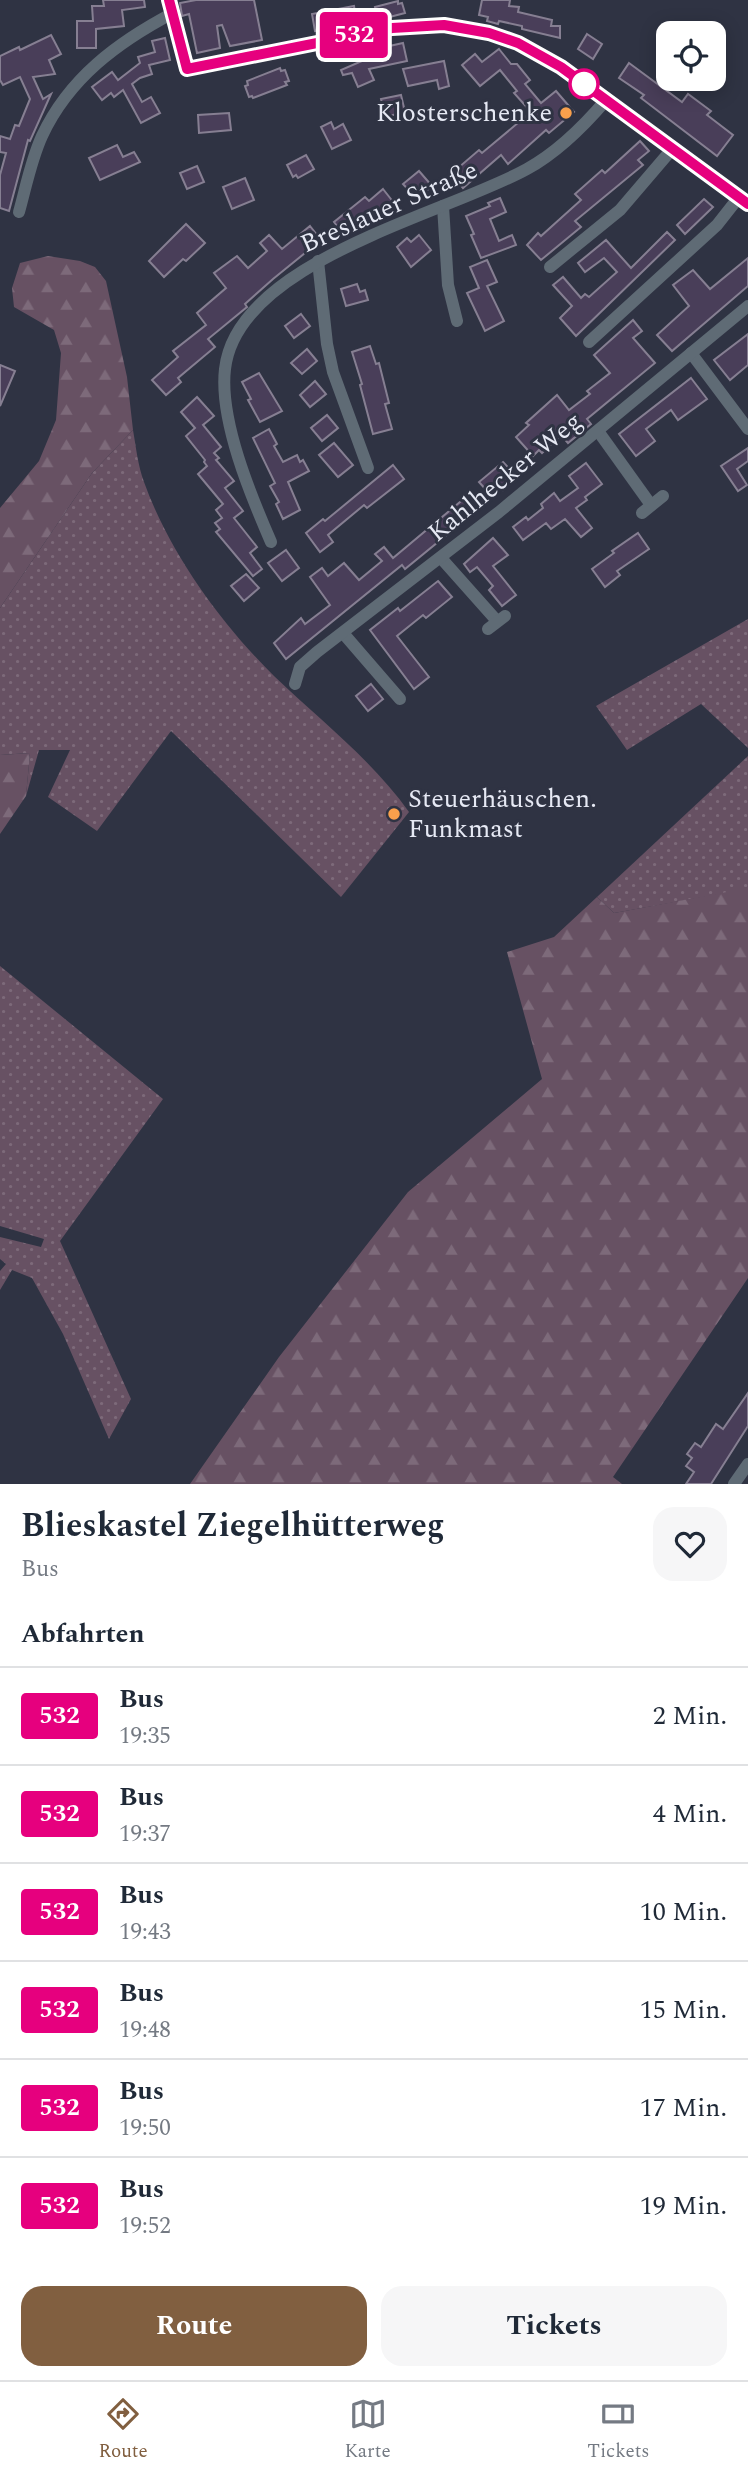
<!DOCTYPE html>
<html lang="de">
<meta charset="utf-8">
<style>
body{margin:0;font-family:Spectral,serif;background:#f6f6f7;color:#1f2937;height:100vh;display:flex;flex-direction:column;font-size:26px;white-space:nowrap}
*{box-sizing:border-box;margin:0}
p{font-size:23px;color:#747a83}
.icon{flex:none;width:38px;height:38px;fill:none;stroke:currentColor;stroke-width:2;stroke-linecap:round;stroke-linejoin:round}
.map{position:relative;height:1484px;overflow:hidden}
.panel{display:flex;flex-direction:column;background:#fff;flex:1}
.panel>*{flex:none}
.badge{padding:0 14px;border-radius:5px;font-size:24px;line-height:46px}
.buttons{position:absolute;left:656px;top:21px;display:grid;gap:14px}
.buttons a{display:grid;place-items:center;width:70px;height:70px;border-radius:14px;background:#fff;box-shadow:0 4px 18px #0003;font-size:35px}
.map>.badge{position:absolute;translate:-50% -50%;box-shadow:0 0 0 4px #fff}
h2{padding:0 21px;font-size:26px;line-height:63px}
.round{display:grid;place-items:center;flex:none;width:74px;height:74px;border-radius:21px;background:#f6f6f7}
.headline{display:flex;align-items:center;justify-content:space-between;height:119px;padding:0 21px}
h1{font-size:33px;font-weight:700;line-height:52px}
.button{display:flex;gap:14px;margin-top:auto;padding:14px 21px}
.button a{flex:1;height:80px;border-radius:21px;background:#815f40;color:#fff;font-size:28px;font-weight:700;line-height:80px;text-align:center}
.button a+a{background:#f6f6f7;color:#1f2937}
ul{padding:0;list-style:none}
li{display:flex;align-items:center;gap:21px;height:98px;padding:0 21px;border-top:2px solid #e0e1e3}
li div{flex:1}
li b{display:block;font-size:26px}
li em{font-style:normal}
li .badge{min-width:77px;font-weight:700;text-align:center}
.dock{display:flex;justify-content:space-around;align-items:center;height:98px;border-top:2px solid #e0e1e3;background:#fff;font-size:19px;color:#747a83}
.dock a{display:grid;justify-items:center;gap:4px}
.dock .current{color:#815f40}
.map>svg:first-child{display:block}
.grass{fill:url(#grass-dots)}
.forest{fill:url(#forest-firs)}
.building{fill:#493e59;stroke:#867f92;stroke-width:2}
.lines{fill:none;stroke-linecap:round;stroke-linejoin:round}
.minor{stroke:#5f6b75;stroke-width:12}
.line-casing{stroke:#fff;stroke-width:16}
.line{stroke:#e6007e;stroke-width:10}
.stop-dot{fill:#fff;stroke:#e6007e;stroke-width:3.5}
.poi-dot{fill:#f9a04c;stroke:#2f3343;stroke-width:2.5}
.labels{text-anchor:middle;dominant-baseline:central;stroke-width:6;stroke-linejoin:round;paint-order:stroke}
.poi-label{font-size:26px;fill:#e6e9f4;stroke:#2f3343;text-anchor:end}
.street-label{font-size:26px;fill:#e6e9f4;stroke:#2f3343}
</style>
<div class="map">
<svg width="748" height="1484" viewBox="0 0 748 1484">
<defs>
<pattern id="grass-dots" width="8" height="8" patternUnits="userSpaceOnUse" patternTransform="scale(1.75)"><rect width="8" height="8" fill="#675163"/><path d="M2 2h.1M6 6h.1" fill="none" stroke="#7d6a7a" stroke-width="1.8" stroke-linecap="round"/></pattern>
<pattern id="forest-firs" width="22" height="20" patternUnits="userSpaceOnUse" patternTransform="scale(1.75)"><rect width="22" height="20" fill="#675163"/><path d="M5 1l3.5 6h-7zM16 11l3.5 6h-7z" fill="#7d6a7a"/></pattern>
</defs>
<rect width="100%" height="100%" fill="#2f3343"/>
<!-- grass -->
<g class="grass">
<path d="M133 430C136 447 138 466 144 482 169 552 221 624 274 676 320 720 372 760 409 812L341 897 171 731 97 831 48 797 70 750H39L26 796 30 753 0 755V608L92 473Z"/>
<polygon points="748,619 748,748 701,704 627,750 596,706"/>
<polygon points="748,756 748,889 614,913 597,897"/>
<polygon points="0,966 163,1099 60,1241 131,1399 109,1439 63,1334 32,1278 12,1270 0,1290 0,1271 6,1264 0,1259 0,1237 41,1247 44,1239 0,1226"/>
</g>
<!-- forest -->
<g class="forest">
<polygon points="48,256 80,261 95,267 106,281 127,377 133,430 92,473 0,608 0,508 39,461 56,420 61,353 54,330 14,307 12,288 20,263"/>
<polygon points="30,753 26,796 0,834 0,755"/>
<polygon points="743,889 748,889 748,1278 613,1477 622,1484 190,1484 279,1357 408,1192 542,1079 507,952 554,937 597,897 614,913"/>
</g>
<!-- building -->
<g class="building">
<polygon points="103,0 144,0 145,7 122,10 124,26 96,29 96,48 77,48 77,21 93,21 92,6 104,6"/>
<polygon points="196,0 254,0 262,40 230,46 222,25 217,26 220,48 197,53 189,14 182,16 180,3"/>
<polygon points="482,0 510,0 509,6 519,7 518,12 552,20 551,26 560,26 560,38 522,29 522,26 499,21 498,24 487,21 488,17 479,15"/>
<polygon points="398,1 398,4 402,3 405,13 378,20 375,7"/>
<polygon points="354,6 356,20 334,23 335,27 315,31 312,14"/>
<polygon points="587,34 602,44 593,59 578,49"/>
<polygon points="51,35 61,54 49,60 55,74 33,77 43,99 51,94 30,141 28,140 9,211 0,208 0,175 6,153 0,152 0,136 10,139 15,125 19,126 30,99 20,77 3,85 0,80 0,56 19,47 20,50"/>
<polygon points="165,38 170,60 149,65 152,74 140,78 132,84 142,102 151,97 160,113 141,123 123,90 114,97 111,93 102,100 92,87 112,72 118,80 140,63 138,57 155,52 152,41"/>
<polygon points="403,43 407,61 369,69 374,80 358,87 352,73 343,75 341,70 362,61 358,53"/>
<polygon points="499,49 511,64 517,64 530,80 525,84 541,103 556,91 574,112 549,133 546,130 508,164 501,155 463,188 451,174 479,150 482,153 531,112 514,93 517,91 500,70 480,86 462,65 475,54 482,62"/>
<polygon points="444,61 449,86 439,89 437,80 408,86 403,69"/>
<polygon points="629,63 682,102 688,94 711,111 707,115 733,135 717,156 641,98 644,95 619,78"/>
<polygon points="280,68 281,71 285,70 289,81 285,82 287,85 253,98 252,96 249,97 245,86 248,85 247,81"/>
<polygon points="401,95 405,112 385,117 381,99"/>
<polygon points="229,113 231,130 199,133 198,115"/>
<polygon points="331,122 334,129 343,124 351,140 332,149 321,127"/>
<polygon points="640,141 649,151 638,160 643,165 575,221 581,227 541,260 527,245 538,233 541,236 581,200 575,194 602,170 605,173"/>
<polygon points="117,145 123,157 134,152 140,162 100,180 89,158"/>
<polygon points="306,155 314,169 298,178 296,175 293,177 287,165"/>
<polygon points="197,166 204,182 187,189 180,173"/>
<polygon points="419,171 432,186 417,199 403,184"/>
<polygon points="245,178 254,200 232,209 223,187"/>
<polygon points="383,189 394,203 379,214 376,211 345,236 334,222 365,197 369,201"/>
<polygon points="500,198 506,212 490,219 499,241 512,235 516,245 481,258 471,235 474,234 466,216 490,206 488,203"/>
<polygon points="704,199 713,207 685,234 677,225"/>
<polygon points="186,224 205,243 186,261 183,259 164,277 149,261"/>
<polygon points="310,226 321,240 273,279 245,304 247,307 208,339 215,347 178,378 181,382 166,395 152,380 178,357 173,351 206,325 197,313 226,288 214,273 237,256 248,268 267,251 260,243 269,235 282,249"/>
<polygon points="667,232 675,240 576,336 560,318 572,306 553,285 563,277 581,298 585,294 589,297 617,272 604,258 585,272 578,263 606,240 631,268"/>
<polygon points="419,235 431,250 411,267 397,247 407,238 411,242"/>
<polygon points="748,258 748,286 672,351 657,335 689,306 673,285 693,270 710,289"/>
<polygon points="487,260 497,282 487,286 504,321 485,331 467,293 479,288 470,267"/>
<polygon points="357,284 360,292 365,290 368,300 346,306 341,289"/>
<polygon points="301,314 310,326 294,338 285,326"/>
<polygon points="633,320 642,331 633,338 655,363 587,419 591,424 568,443 561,435 542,453 539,450 533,456 516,437 529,425 526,423 557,395 569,410 590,394 587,391 610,373 594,355"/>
<polygon points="748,334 748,365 730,380 714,360"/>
<polygon points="370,346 376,364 379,363 389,403 385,404 392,429 373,434 360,385 362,384 352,352"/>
<polygon points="307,349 317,361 302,374 291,363"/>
<polygon points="0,365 15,371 0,406"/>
<polygon points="259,373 282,411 260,422 248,400 251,399 242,382"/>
<polygon points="691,378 707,399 678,420 671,410 646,429 655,441 636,456 619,434"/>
<polygon points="315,381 326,394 310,407 300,395"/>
<polygon points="197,397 214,416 203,425 221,447 214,453 219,458 216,460 234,481 225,488 243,511 234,518 257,547 250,553 262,569 253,576 216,532 220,529 215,523 222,518 216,510 223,504 198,474 207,466 204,462 205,460 186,436 195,428 181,412"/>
<polygon points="327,415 338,428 322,441 311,428"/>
<polygon points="269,429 277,444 274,446 283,462 297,455 300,462 303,460 309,471 288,482 300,510 283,519 276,504 279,502 270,486 275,483 253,438"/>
<polygon points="334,443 353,465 338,477 319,455"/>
<polygon points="748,448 748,461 737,469 747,485 738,491 721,466"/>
<polygon points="503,462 517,477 503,490 497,483 488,492 479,482"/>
<polygon points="586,463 602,484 585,497 587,500 576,508 592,528 581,537 565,519 551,529 546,523 523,540 513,527 526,517 528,520 543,508 541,504 554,493 560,501 578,488 569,476"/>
<polygon points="393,465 404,479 367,508 364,505 328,535 333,542 320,552 306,533 323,519 325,521"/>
<polygon points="466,497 477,510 405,569 402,565 286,659 274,643 301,618 305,624 330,605 310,577 322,568 328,576 344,563 359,580 382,561 375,554 384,547 393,558"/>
<polygon points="638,533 649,549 617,571 620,575 605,587 592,569 614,553 612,551"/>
<polygon points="493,538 508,555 493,566 516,595 502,606 489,590 493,586 477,567 470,572 464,564"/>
<polygon points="286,550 299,568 282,581 268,563"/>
<polygon points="246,574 259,588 244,601 231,586"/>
<polygon points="438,581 452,597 426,618 423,615 397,636 429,677 414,689 370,630 398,608 400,611"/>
<polygon points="371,684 383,699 368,711 356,696"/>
<polygon points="748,1393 748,1426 711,1484 686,1484 694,1472 686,1466 692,1458 687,1454 695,1443 701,1447 716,1424 723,1429"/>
</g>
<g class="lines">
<!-- minor -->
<g class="minor">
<polyline points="169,0 187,69 392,28 444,25 489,33 518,43 561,67 748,204"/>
<polyline points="443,206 448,285 457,321"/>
<path d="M19 212C26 187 31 160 42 136 69 78 118 42 173 13"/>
<polyline points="318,261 327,344 333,372 368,468"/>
<polyline points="550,267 620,210 673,148"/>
<polyline points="589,342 717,225 739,197"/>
<polyline points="691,353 748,429"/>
<polyline points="598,431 651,505"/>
<polyline points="642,513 663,496"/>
<path d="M271 542C251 496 219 420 225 369 237 261 446 214 527 169 558 152 583 127 606 100"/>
<polyline points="441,558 497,621"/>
<polyline points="488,629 505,616"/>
<polyline points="343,633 400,699"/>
<polyline points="295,684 300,667 317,652 499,512 748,306"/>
<polyline points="734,1484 748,1464"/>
</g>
</g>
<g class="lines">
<defs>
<polyline id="line" points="169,0 187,69 392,28 444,25 489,33 518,43 561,67 748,204"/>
</defs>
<!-- line casing -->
<use href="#line" class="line-casing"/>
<!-- line -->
<use href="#line" class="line"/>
</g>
<!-- markers -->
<circle class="stop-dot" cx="584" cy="84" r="14"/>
<g class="poi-dot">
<circle cx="566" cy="113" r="7"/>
<circle cx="394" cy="814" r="7"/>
</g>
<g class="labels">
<!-- poi labels -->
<g class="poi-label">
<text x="552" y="113">Klosterschenke</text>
<text x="408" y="799" text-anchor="start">Steuerhäuschen.<tspan x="408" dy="30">Funkmast</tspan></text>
</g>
<!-- street labels -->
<g class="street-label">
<text transform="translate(389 207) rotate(-24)">Breslauer Straße</text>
<text transform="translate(505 477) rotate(-39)">Kahlhecker Weg</text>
</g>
</g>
</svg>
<div class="buttons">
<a><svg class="icon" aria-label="locate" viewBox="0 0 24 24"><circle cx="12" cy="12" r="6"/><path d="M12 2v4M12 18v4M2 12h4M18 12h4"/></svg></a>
</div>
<b class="badge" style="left:354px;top:35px;background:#e6007e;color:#fff">532</b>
</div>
<section class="panel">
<div class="headline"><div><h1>Blieskastel Ziegelhütterweg</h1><p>Bus</p></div><a class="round"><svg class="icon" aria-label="heart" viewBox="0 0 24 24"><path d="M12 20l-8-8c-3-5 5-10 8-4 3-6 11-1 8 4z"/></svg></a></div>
<h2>Abfahrten</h2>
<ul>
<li><span class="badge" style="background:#e6007e;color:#fff">532</span><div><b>Bus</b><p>19:35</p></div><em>2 Min.</em></li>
<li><span class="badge" style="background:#e6007e;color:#fff">532</span><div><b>Bus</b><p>19:37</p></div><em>4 Min.</em></li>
<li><span class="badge" style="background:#e6007e;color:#fff">532</span><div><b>Bus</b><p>19:43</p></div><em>10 Min.</em></li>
<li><span class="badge" style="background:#e6007e;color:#fff">532</span><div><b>Bus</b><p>19:48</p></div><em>15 Min.</em></li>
<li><span class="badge" style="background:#e6007e;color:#fff">532</span><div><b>Bus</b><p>19:50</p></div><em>17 Min.</em></li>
<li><span class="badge" style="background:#e6007e;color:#fff">532</span><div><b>Bus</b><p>19:52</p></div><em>19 Min.</em></li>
</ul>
<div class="button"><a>Route</a><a>Tickets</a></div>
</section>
<nav class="dock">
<a class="current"><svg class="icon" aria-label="directions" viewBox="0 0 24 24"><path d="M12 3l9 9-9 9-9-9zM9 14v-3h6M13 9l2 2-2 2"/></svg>Route</a>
<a><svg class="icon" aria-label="map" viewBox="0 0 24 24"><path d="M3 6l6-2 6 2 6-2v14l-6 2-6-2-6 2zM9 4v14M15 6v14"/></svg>Karte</a>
<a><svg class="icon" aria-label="tickets" viewBox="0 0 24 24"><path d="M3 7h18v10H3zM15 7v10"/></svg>Tickets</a>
</nav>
